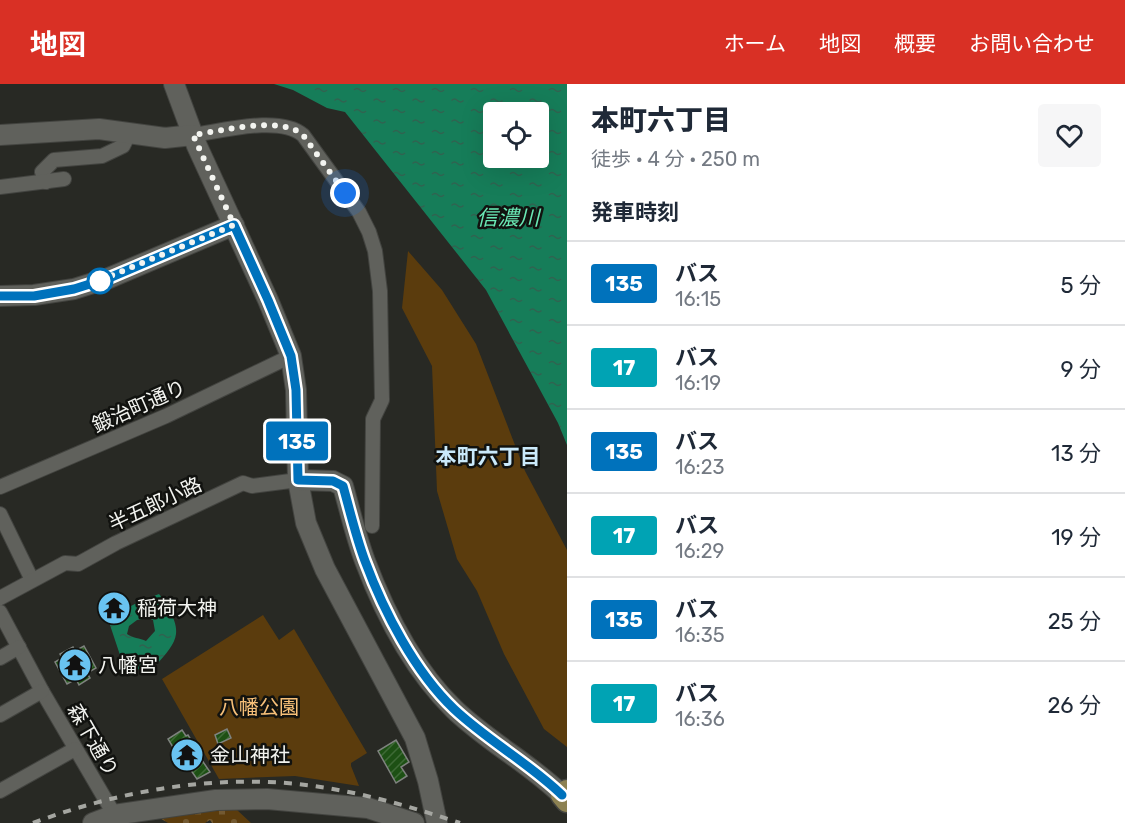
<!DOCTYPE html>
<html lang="ja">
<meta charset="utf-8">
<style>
body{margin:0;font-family:Rubik,"Noto Sans JP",sans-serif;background:#f6f6f7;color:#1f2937;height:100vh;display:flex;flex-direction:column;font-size:22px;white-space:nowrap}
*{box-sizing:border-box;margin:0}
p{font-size:20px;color:#747a83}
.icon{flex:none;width:33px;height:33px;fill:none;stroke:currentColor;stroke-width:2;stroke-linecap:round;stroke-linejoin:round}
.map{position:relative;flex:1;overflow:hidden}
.side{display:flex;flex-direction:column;background:#fff;width:558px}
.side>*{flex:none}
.badge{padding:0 12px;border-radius:4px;font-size:21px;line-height:39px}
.controls{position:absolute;left:483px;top:18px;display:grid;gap:12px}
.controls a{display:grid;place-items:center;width:66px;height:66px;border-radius:6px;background:#fff;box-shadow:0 6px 24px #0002;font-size:30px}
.you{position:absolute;width:30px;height:30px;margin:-15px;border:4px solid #fff;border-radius:50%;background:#1a73e8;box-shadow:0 0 0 9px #1a73e833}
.map>.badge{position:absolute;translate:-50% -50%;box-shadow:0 0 0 3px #fff}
h2{padding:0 24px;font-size:22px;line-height:54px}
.round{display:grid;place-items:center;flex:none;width:63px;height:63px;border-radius:6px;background:#f6f6f7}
.overview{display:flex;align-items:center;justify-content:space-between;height:102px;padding:0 24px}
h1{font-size:28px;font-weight:800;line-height:45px}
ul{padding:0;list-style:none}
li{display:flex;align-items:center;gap:18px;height:84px;padding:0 24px;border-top:2px solid #e0e1e3}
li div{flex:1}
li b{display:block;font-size:22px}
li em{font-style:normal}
li .badge{min-width:66px;font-weight:700;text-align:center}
header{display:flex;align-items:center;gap:36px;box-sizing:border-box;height:84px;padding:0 30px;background:#d93025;color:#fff}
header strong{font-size:28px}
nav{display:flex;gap:33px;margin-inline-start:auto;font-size:21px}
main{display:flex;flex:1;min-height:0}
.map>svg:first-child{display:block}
.green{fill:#5b3c0d}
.cemetery{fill:url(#cemetery-stones)}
.water{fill:url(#water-ripples);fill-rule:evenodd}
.building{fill:url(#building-hatch);stroke:#7e827e;stroke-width:1.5}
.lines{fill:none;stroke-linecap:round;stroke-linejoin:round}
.street-casing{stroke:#434440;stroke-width:16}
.secondary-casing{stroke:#434440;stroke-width:22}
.primary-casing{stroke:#434440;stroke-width:25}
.street{stroke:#60615c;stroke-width:14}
.secondary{stroke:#60615c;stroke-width:20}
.primary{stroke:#8c8152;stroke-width:22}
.rail{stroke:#a5a6a1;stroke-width:4;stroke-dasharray:8 8;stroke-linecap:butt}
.line-casing{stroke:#fff;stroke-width:14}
.line{stroke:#0072bc;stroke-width:9}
.walk{stroke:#f3f4f0;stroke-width:6;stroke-dasharray:0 10.8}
.stop-dot{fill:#fff;stroke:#0072bc;stroke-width:3}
.labels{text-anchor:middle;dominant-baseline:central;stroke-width:5;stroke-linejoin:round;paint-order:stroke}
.street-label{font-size:20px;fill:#f3f4f0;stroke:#11120f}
.poi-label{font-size:20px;fill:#f3f4f0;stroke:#11120f;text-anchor:start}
.park-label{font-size:20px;fill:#f7c079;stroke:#11120f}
.water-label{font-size:21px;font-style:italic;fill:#6ae9b5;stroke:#11120f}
.neighbourhood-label{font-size:21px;font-weight:bold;fill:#cae9fa;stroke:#11120f}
</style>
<header>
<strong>地図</strong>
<nav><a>ホーム</a><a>地図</a><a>概要</a><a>お問い合わせ</a></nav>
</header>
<main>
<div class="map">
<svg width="567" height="739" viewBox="0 0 567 739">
<defs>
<pattern id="cemetery-stones" width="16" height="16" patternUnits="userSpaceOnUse" patternTransform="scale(1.5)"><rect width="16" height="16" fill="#5b3c0d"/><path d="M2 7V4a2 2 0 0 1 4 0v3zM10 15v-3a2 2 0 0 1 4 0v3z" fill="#735931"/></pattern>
<pattern id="water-ripples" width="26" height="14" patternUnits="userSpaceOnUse" patternTransform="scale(1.5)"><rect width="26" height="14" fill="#167d59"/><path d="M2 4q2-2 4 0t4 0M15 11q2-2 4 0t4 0" fill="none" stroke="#306350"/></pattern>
<pattern id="building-hatch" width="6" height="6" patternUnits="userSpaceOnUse" patternTransform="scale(1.5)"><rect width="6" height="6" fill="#1d5014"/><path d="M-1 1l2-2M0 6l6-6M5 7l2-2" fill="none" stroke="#3e6a36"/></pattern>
</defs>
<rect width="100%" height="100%" fill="#282924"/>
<!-- green -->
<g class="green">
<polygon points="408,167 442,206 476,260 525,387 567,466 567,663 544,645 504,570 477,507 457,475 437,407 432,282 402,224"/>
<polygon points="263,531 279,556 294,545 367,669 351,679 351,682 359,702 295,692 219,695 162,595"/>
</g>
<!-- cemetery -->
<polygon class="cemetery" points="223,721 237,726 251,739 212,739 210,736 205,739 168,739 153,730"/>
<!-- water -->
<g class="water">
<path d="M274 0H567V361L558 339 486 206 345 28 327 24 293 6ZM494 28H538V74H494Z"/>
<path d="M159 510C166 518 178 538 176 550 175 560 165 571 158 579L149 578 133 589 120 571 110 541C119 524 142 517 159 510ZM148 534 153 536 155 547 146 557C140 554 132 554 127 550L129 542 137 536Z"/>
</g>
<!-- building -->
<g class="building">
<polygon points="84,562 96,584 87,589 90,594 79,601 76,595 67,600 55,578 62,574 60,570 73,563 75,567"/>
<polygon points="227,645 231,654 218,660 215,651"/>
<polygon points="182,646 186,652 188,651 194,661 197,659 203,670 199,672 210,688 197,695 188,682 183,685 173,670 176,668 168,655"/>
<polygon points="396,656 409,678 401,683 407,692 396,699 378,667"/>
</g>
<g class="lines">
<defs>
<g id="street">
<path d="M193 51C222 47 280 31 303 51L359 128 369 148 375 167 380 207 382 316 373 335 372 442"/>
<polyline points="46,98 42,88 54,76 102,72 123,62 129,50"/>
<polyline points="0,103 64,95"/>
<polyline points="0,403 166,332 291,272"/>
<polyline points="0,430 32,496"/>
<polyline points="0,514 65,479 78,480 116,459 243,399 252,402 298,396"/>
<polyline points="0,528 42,607 118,737"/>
<polyline points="0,574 19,563"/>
<polyline points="0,631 42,607"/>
<polyline points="0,707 75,665"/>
</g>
<g id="secondary">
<polyline points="174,0 197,62 268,216 291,272 296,306 298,396 306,439 325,485 415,654 428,697 437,739"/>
<polyline points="0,51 99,45 165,54 193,51"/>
<polyline points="0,212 34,211 74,205 109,194 234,141"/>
<path d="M298 396 333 397 343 402C350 427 356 453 365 477 385 530 414 586 454 625 487 657 529 679 562 711"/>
<polyline points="93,739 114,731 216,716 267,715 368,724 414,739"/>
</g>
<polyline id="primary" points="567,707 562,711 567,717"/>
</defs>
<!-- street casing -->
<use href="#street" class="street-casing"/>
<!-- secondary casing -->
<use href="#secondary" class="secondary-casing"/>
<!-- primary casing -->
<use href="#primary" class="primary-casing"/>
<!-- street -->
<use href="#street" class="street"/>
<!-- secondary -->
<use href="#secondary" class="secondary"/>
<!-- primary -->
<use href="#primary" class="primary"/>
<!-- rail -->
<path class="rail" d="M33 739C121 706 220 689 314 702 364 709 412 723 460 739"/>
</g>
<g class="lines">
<defs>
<path id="line" d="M0 212H34L74 205 109 194 234 141 268 216 291 272 296 306 298 396 333 397 343 402C350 427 356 453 365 477 384 528 415 588 454 625 488 657 529 679 562 711"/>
</defs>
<!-- line casing -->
<use href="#line" class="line-casing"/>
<!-- line -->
<use href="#line" class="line"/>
<!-- walk -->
<path class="walk" d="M100 197 91 200 234 141 193 51C222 47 280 31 303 51L345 109"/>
</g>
<!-- icons -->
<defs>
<symbol id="temple-disc" viewBox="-11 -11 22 22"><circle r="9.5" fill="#69c3f1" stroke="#11120f"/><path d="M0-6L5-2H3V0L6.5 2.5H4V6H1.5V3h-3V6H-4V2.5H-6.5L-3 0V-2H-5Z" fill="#111"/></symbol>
</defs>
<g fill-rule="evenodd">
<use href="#temple-disc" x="95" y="505" width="38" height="38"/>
<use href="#temple-disc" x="56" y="562" width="38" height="38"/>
<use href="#temple-disc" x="168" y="652" width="38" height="38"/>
</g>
<!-- markers -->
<circle class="stop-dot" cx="100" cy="197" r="12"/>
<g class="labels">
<!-- street labels -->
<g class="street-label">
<text transform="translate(139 322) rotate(-24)">鍛治町通り</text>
<text transform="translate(155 420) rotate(-25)">半五郎小路</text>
<text transform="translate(93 656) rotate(60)">森下通り</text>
</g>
<!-- poi labels -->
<g class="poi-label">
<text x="137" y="524">稲荷大神</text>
<text x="98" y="581">八幡宮</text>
<text x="210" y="671">金山神社</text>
</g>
<!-- park labels -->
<g class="park-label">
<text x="259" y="623">八幡公園</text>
</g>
<!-- water labels -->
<g class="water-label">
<text x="508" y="133">信濃川</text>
</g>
<!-- neighbourhood labels -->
<g class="neighbourhood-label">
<text x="488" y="372">本町六丁目</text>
</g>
</g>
</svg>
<div class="controls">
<a><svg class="icon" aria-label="locate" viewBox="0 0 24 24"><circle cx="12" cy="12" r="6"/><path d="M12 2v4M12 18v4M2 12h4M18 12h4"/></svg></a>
</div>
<div class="you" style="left:345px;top:109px"></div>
<b class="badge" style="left:297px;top:357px;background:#0072bc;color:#fff">135</b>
</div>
<section class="side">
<div class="overview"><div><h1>本町六丁目</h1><p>徒歩 · 4 分 · 250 m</p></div><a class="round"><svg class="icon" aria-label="heart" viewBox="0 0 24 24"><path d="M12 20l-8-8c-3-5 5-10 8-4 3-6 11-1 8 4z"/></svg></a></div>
<h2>発車時刻</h2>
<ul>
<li><span class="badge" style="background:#0072bc;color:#fff">135</span><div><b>バス</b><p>16:15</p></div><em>5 分</em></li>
<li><span class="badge" style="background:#00a3b4;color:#fff">17</span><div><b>バス</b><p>16:19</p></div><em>9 分</em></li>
<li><span class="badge" style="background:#0072bc;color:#fff">135</span><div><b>バス</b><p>16:23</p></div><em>13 分</em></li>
<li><span class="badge" style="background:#00a3b4;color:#fff">17</span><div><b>バス</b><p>16:29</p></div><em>19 分</em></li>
<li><span class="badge" style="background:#0072bc;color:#fff">135</span><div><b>バス</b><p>16:35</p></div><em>25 分</em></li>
<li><span class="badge" style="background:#00a3b4;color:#fff">17</span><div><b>バス</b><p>16:36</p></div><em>26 分</em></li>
</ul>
</section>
</main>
